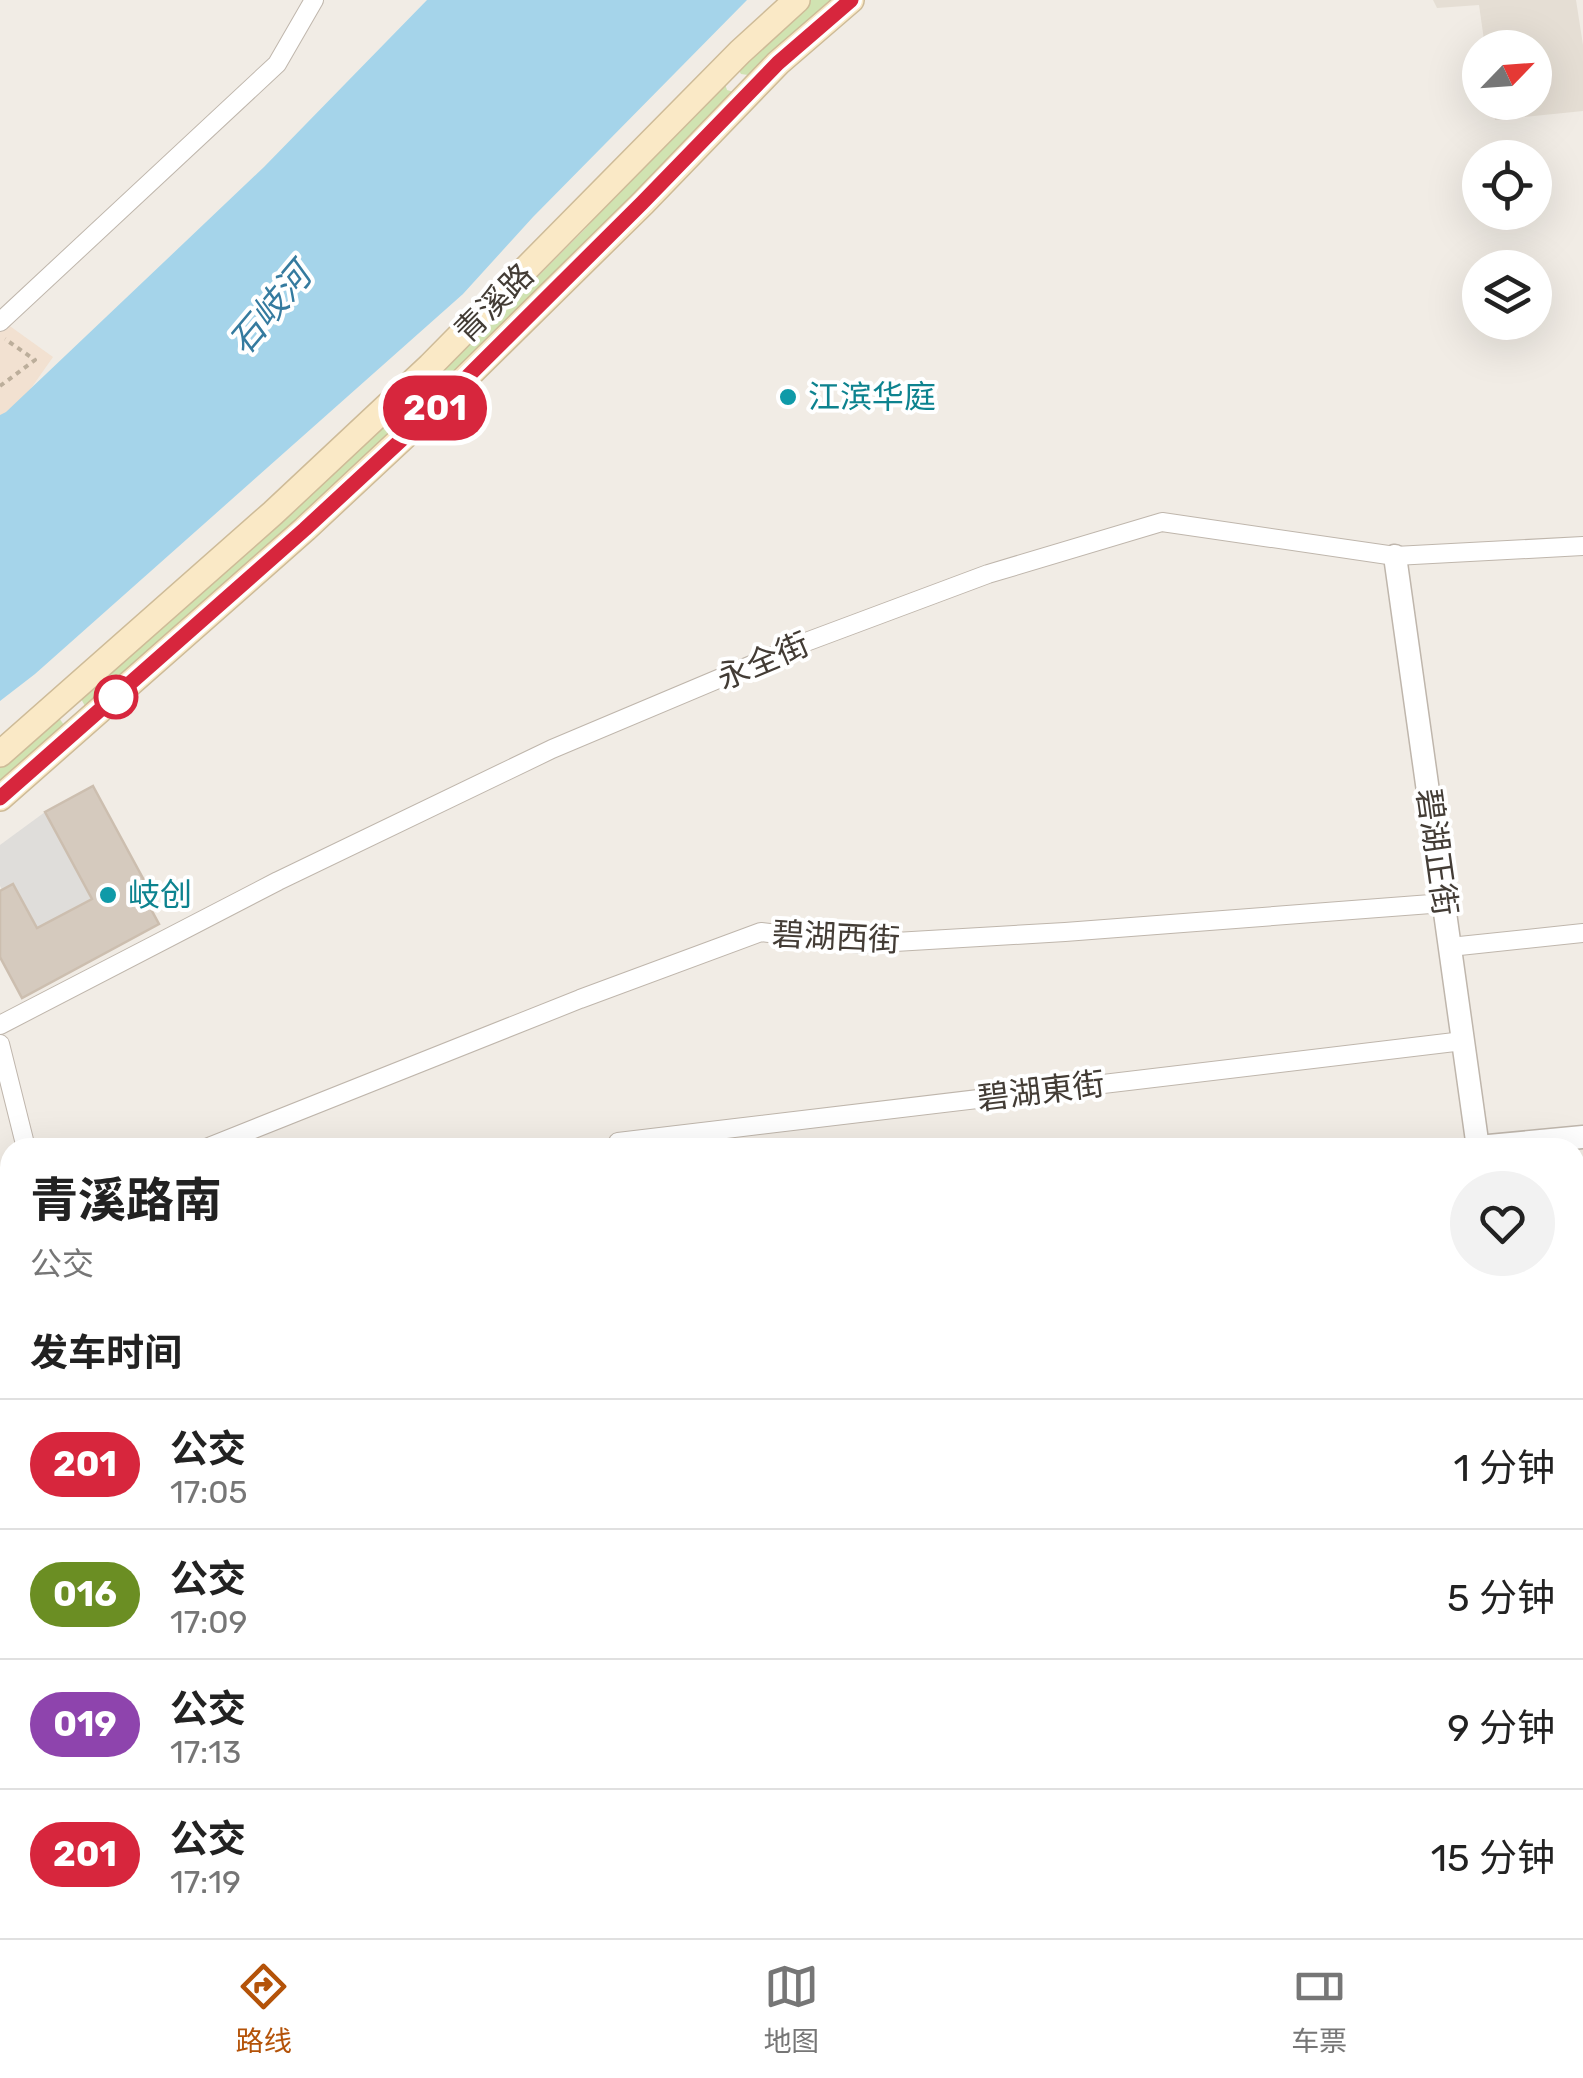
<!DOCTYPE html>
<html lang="zh">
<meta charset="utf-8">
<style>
body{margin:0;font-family:Rubik,"Noto Sans SC",sans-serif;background:#f2f2f2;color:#222;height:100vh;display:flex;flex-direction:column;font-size:38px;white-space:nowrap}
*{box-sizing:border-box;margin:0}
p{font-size:32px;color:#767676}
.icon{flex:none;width:55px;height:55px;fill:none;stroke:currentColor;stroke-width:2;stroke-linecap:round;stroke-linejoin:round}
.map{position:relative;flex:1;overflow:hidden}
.sheet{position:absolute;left:0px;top:1138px;width:1585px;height:802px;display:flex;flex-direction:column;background:#fff;border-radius:30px 30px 0 0;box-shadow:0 10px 40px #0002}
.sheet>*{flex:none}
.badge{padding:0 20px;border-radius:32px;font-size:35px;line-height:65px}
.needle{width:65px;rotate:65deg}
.buttons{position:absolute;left:1462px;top:30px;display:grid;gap:20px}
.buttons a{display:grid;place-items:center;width:90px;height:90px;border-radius:50%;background:#fff;box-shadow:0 10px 40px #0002;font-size:50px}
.map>.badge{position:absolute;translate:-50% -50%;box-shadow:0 0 0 5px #fff}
h2{padding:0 30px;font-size:38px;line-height:90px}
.round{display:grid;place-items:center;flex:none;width:105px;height:105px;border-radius:52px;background:#f2f2f2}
.headline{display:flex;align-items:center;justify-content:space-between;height:170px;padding:0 30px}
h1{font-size:48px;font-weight:700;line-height:75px}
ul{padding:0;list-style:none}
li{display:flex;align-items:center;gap:30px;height:130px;padding:0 30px;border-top:2px solid #e0e0e0}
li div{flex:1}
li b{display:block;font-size:38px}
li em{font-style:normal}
li .badge{min-width:110px;font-weight:700;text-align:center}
.menu{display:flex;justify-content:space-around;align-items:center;height:140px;border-top:2px solid #e0e0e0;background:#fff;font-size:28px;color:#767676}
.menu a{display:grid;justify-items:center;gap:5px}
.menu .on{color:#b45309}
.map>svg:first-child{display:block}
.residential{fill:#e5ded4}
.commercial{fill:#f2e1d1}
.green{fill:#d0e3b1}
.parking{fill:#dfddda}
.water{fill:#a5d4ea}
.building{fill:#d5cabe;stroke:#ccbeaf;stroke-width:2.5}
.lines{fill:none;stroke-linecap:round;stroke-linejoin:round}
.minor-casing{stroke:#bfb6ac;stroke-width:20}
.tertiary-casing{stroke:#bfb6ac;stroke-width:25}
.secondary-casing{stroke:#cebb98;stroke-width:28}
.path{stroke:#bcae9b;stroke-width:4;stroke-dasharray:5 5;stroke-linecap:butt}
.minor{stroke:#fff;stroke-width:18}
.tertiary{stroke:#fff;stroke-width:22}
.secondary{stroke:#fae9c6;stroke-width:25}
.line-casing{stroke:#fff;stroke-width:22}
.line{stroke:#d7263d;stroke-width:15}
.culture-dot{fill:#0f9aa8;stroke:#fff;stroke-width:4}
.stop-dot{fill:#fff;stroke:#d7263d;stroke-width:5}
.labels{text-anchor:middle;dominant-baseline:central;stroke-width:8;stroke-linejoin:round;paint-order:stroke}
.street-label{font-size:32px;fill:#433c35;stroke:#fff}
.culture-label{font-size:32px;fill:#0d838f;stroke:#fff;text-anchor:start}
.water-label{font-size:35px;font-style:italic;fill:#357b9f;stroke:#fff}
</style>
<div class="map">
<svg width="1583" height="1938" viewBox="0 0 1583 1938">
<rect width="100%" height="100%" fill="#f1ece5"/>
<!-- residential -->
<polygon class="residential" points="1433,0 1576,0 1583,45 1583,111 1495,120 1493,103 1535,102 1535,48 1485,47 1479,5 1437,8"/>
<!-- commercial -->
<polygon class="commercial" points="0,319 53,357 8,421 0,425"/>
<!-- green -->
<g class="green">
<polygon points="809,0 832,0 748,75 741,74 738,69"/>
<polygon points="723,78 727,90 734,92 480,349 371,451 95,703 85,706 80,697 469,346 585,229"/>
<polygon points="59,718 64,725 69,727 0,782 0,765"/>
<polygon points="468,1930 1134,1930 1139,1938 474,1938"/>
</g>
<!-- parking -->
<polygon class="parking" points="45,812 92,899 37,928 13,885 2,890 0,886 0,845"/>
<!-- water -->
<g class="water">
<polygon points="427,0 747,0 533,217 463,294 35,674 0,701 0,415 6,412 264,167"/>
<polygon points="707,1930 1027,1930 1031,1938 707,1938"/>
</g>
<!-- building -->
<polygon class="building" points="93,786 146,884 139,887 159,924 22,998 0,957 0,891 13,884 37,928 92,899 45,812"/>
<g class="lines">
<defs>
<g id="minor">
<polyline points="0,322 277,64 314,0"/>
<polyline points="1450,947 1583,933"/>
<polyline points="0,1025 278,881 552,749 806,642 988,574 1162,522 1395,556 1583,546"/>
<polyline points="0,1044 26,1148"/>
<polyline points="618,1142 1463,1041"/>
<polyline points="206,1148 580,999 761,932 861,944 1065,932 1444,903"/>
<polyline points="1575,1339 1583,1338"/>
<polyline points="1575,1432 1583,1430"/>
<polyline points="0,1722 10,1742"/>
<polyline points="1575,1781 1583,1779"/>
<polyline points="70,1938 71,1930"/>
</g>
<g id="tertiary">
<polyline points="1395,556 1478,1148"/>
<polyline points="1478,1147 1583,1137"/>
<polyline points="1575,1837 1583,1894"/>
</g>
<g id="secondary">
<polyline points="0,754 273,513 430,366 740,52 797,0"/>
<polyline points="0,798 305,529 440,403 643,203 778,63 851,0"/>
</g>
</defs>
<!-- minor casing -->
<use href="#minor" class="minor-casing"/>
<!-- tertiary casing -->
<use href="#tertiary" class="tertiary-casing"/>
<!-- secondary casing -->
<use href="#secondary" class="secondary-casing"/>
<!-- path -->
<g class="path">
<polyline points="0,386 35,360 5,339"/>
<polyline points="619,1930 666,1938"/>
<polyline points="687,1938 688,1930"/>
</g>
<!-- minor -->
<use href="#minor" class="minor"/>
<!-- tertiary -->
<use href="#tertiary" class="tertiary"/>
<!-- secondary -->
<use href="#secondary" class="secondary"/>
</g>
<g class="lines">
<defs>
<polyline id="line" points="0,798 305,529 440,404 642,203 778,63 851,0"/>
</defs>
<!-- line casing -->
<use href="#line" class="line-casing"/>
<!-- line -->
<use href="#line" class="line"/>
</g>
<!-- markers -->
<g class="culture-dot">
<circle cx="788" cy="397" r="10"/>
<circle cx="108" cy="895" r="10"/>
</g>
<circle class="stop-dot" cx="116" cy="697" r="20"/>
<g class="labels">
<!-- street labels -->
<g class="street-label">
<text transform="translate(494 303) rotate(-45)">青溪路</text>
<text transform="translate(763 661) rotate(-23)">永全街</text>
<text transform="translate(1437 852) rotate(82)">碧湖正街</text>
<text transform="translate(836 937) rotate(3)">碧湖西街</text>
<text transform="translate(1041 1091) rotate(-7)">碧湖東街</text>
</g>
<!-- culture labels -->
<g class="culture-label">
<text x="808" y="397">江滨华庭</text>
<text x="128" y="895">岐创</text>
</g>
<!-- water labels -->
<g class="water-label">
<text transform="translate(270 309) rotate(-50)">石岐河</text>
</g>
</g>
</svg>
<div class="buttons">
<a><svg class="needle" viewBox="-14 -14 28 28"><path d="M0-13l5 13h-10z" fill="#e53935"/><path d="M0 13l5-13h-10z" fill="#767676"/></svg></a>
<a><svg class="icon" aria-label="locate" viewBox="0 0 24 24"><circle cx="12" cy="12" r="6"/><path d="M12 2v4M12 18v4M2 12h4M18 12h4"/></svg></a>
<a><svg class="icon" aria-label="layers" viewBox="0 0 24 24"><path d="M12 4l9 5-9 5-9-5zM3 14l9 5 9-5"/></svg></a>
</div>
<b class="badge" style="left:435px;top:408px;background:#d7263d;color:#fff">201</b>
<section class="sheet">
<div class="headline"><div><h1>青溪路南</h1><p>公交</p></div><a class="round"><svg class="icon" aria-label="heart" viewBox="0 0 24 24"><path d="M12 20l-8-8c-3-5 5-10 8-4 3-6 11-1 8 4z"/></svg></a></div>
<h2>发车时间</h2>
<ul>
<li><span class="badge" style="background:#d7263d;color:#fff">201</span><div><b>公交</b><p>17:05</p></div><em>1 分钟</em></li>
<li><span class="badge" style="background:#6b8e23;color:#fff">016</span><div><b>公交</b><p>17:09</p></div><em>5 分钟</em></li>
<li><span class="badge" style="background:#8e44ad;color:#fff">019</span><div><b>公交</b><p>17:13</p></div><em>9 分钟</em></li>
<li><span class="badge" style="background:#d7263d;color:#fff">201</span><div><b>公交</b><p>17:19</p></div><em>15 分钟</em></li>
</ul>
</section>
</div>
<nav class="menu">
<a class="on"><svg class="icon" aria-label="directions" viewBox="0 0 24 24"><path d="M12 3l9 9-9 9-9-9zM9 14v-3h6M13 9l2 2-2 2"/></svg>路线</a>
<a><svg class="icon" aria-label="map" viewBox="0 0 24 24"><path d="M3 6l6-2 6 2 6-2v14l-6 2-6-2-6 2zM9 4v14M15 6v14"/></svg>地图</a>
<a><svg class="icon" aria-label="tickets" viewBox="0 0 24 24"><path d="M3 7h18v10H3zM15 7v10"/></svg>车票</a>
</nav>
